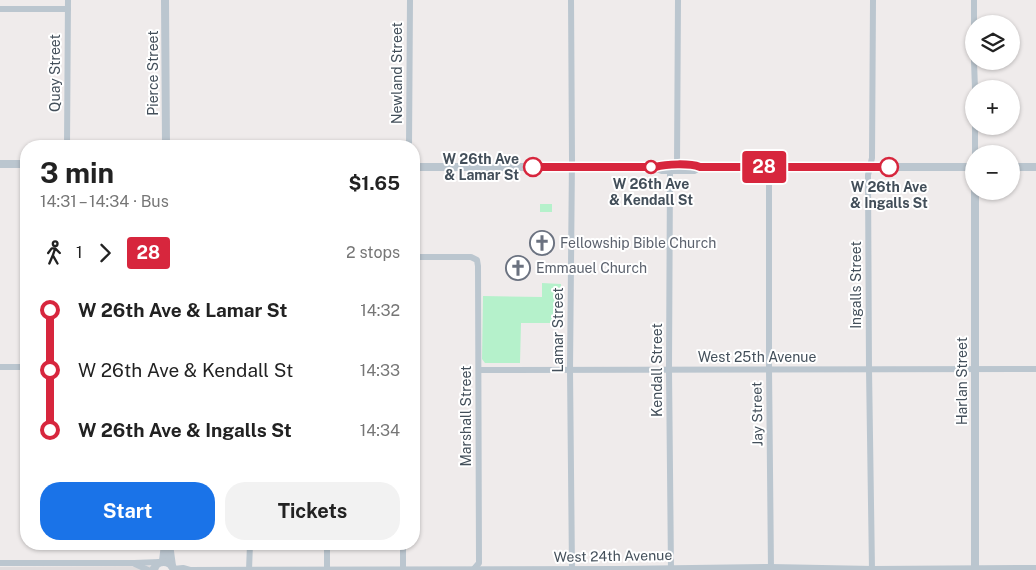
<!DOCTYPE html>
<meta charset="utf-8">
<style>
body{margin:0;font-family:"Public Sans",sans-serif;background:#f2f2f2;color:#222;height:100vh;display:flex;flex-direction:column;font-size:19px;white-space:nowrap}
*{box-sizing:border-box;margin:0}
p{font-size:16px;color:#767676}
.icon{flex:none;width:28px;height:28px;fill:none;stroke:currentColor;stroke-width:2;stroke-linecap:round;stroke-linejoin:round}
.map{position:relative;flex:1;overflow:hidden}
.side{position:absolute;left:20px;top:140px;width:400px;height:410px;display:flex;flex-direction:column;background:#fff;border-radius:20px;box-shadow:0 1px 4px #0004}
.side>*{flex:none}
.badge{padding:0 10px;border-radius:4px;font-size:18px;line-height:32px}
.controls{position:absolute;left:965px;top:15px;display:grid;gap:10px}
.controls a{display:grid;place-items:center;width:55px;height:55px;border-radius:50%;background:#fff;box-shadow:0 1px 4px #0004;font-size:25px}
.map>.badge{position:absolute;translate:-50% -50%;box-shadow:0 0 0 2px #fff}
.legs{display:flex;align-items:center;gap:8px;height:55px;padding:0 20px;font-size:16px}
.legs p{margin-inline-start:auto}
.summary{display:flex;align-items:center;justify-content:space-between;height:85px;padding:0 20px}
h1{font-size:28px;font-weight:700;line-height:38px}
.action{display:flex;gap:10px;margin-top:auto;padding:10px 20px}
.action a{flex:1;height:58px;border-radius:20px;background:#1a73e8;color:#fff;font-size:20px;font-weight:700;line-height:58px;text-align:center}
.action a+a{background:#f2f2f2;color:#222}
ul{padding:0 20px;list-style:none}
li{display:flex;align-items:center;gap:18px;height:60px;font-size:19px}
li i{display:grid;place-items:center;width:8px;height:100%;margin:0 6px;background:currentColor}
li i::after{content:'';width:12px;height:12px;margin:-6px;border:4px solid;border-radius:50%;background:#fff}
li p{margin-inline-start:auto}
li:first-child i{background:linear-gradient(#0000 50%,currentColor 0)}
li:last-child i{background:linear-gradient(currentColor 50%,#0000 0)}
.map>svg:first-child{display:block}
.education{fill:#e0dcdd}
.green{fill:#b5f1cb}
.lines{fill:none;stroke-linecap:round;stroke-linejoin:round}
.minor{stroke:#bbc6cf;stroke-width:6}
.tertiary{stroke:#bbc6cf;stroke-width:8}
.line-1-casing{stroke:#fff;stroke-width:11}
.line-1{stroke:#d7263d;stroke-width:8}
.stop-1-dot{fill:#fff;stroke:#d7263d;stroke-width:2.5}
.labels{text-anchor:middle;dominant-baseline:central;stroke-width:4;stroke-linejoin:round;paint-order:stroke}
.street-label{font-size:14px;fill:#434f5a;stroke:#fff}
.stop-label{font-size:14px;font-weight:bold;fill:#434f5a;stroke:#fff}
.worship-label{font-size:14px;fill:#5b616d;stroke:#fff;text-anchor:start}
</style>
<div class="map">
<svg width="1036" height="570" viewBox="0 0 1036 570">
<rect width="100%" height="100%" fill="#efebeb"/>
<!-- education -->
<polygon class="education" points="152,566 158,568 159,570 0,570 0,567"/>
<!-- green -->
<g class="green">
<rect x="540" y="204" width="12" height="8"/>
<polygon points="542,283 561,284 560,323 521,323 520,363 485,363 482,359 483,296 542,297"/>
</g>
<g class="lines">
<!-- minor -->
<g class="minor">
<polyline points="571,0 572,159 570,370 572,570"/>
<polyline points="974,0 974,24"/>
<polyline points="0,9 68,9"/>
<polyline points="974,61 975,89"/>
<polyline points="975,126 975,154"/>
<polyline points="67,146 68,0"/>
<polyline points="409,146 410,0"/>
<polyline points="677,165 678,0"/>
<polyline points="769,167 769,369 771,570"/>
<polyline points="670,170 669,370 671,570"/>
<polyline points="414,257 471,257 477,260 478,266 479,563 473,570"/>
<polyline points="25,289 26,289"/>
<polyline points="0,367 26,367"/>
<polyline points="479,370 1036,369"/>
<polyline points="327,544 327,569"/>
<polyline points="403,544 403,569"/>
<polyline points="0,563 134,563 160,562"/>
<polyline points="135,564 148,570"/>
<polyline points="173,569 183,568 190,570 620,569 771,567 873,569 1036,568"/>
<polyline points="249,570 250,544"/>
<polyline points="872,570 869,369 868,175 872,158 873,0"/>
</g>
<!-- tertiary -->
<g class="tertiary">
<polyline points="165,0 166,146"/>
<polyline points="0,164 26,164"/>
<path d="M414 167H655C666 164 689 163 699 167H974"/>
<polyline points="655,167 662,170 694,170 699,167"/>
<polyline points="1011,167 1036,167"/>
<polyline points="975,191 975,570"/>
<polyline points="169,544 172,566"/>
<polyline points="163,561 165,544"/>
<path d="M153 570 157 564C164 560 171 562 174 570"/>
</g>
</g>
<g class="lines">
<defs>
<path id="line-1" d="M533 167H655C667 164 689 163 700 167H889"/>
</defs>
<!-- line-1 casing -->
<use href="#line-1" class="line-1-casing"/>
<!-- line-1 -->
<use href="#line-1" class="line-1"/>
</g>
<!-- icons -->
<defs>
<symbol id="church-ring" viewBox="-11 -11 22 22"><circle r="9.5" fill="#fff" stroke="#6b7280" stroke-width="1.5"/><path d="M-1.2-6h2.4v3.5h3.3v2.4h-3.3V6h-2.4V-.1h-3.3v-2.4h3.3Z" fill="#6b7280"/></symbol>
</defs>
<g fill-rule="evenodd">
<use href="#church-ring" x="528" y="229" width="28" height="28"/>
<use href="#church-ring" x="504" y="254" width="28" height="28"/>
</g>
<!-- markers -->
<g class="stop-1-dot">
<circle cx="533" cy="167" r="9"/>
<circle cx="651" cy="167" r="6"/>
<circle cx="889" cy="167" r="9"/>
</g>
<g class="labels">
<!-- street labels -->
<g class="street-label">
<text transform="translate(55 73) rotate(-90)">Quay Street</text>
<text transform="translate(153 73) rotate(-90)">Pierce Street</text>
<text transform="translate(397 73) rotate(-90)">Newland Street</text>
<text transform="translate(856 285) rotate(-90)">Ingalls Street</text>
<text transform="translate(558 330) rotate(-90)">Lamar Street</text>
<text x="757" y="357">West 25th Avenue</text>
<text transform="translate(657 370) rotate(-90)">Kendall Street</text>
<text transform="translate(962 381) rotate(-90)">Harlan Street</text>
<text transform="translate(757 414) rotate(-91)">Jay Street</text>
<text transform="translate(466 416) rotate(-90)">Marshall Street</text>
<text transform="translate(613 556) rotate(-1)">West 24th Avenue</text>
</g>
<!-- stop labels -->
<g class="stop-label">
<text x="519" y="159" text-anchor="end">W 26th Ave<tspan x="519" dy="16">&amp; Lamar St</tspan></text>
<text x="651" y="184">W 26th Ave<tspan x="651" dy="16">&amp; Kendall St</tspan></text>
<text x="889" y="187">W 26th Ave<tspan x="889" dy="16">&amp; Ingalls St</tspan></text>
</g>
<!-- worship labels -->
<g class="worship-label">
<text x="560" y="243">Fellowship Bible Church</text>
<text x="536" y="268">Emmauel Church</text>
</g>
</g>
</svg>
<div class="controls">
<a><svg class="icon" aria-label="layers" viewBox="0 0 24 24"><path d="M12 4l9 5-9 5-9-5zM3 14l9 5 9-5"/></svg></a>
<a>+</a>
<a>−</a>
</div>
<b class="badge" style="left:764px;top:167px;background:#d7263d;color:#fff">28</b>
<section class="side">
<div class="summary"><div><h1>3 min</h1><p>14:31 – 14:34 · Bus</p></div><b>$1.65</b></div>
<div class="legs"><svg class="icon" aria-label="walk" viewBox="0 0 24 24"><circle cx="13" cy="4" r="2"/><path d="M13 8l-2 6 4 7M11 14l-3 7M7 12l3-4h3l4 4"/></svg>1<svg class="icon" aria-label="forward" viewBox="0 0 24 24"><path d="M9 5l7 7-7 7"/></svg><b class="badge" style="background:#d7263d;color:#fff">28</b><p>2 stops</p></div>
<ul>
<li><i style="color:#d7263d"></i><b>W 26th Ave &amp; Lamar St</b><p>14:32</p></li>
<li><i style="color:#d7263d"></i><span>W 26th Ave &amp; Kendall St</span><p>14:33</p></li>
<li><i style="color:#d7263d"></i><b>W 26th Ave &amp; Ingalls St</b><p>14:34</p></li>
</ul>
<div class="action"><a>Start</a><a>Tickets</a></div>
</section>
</div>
